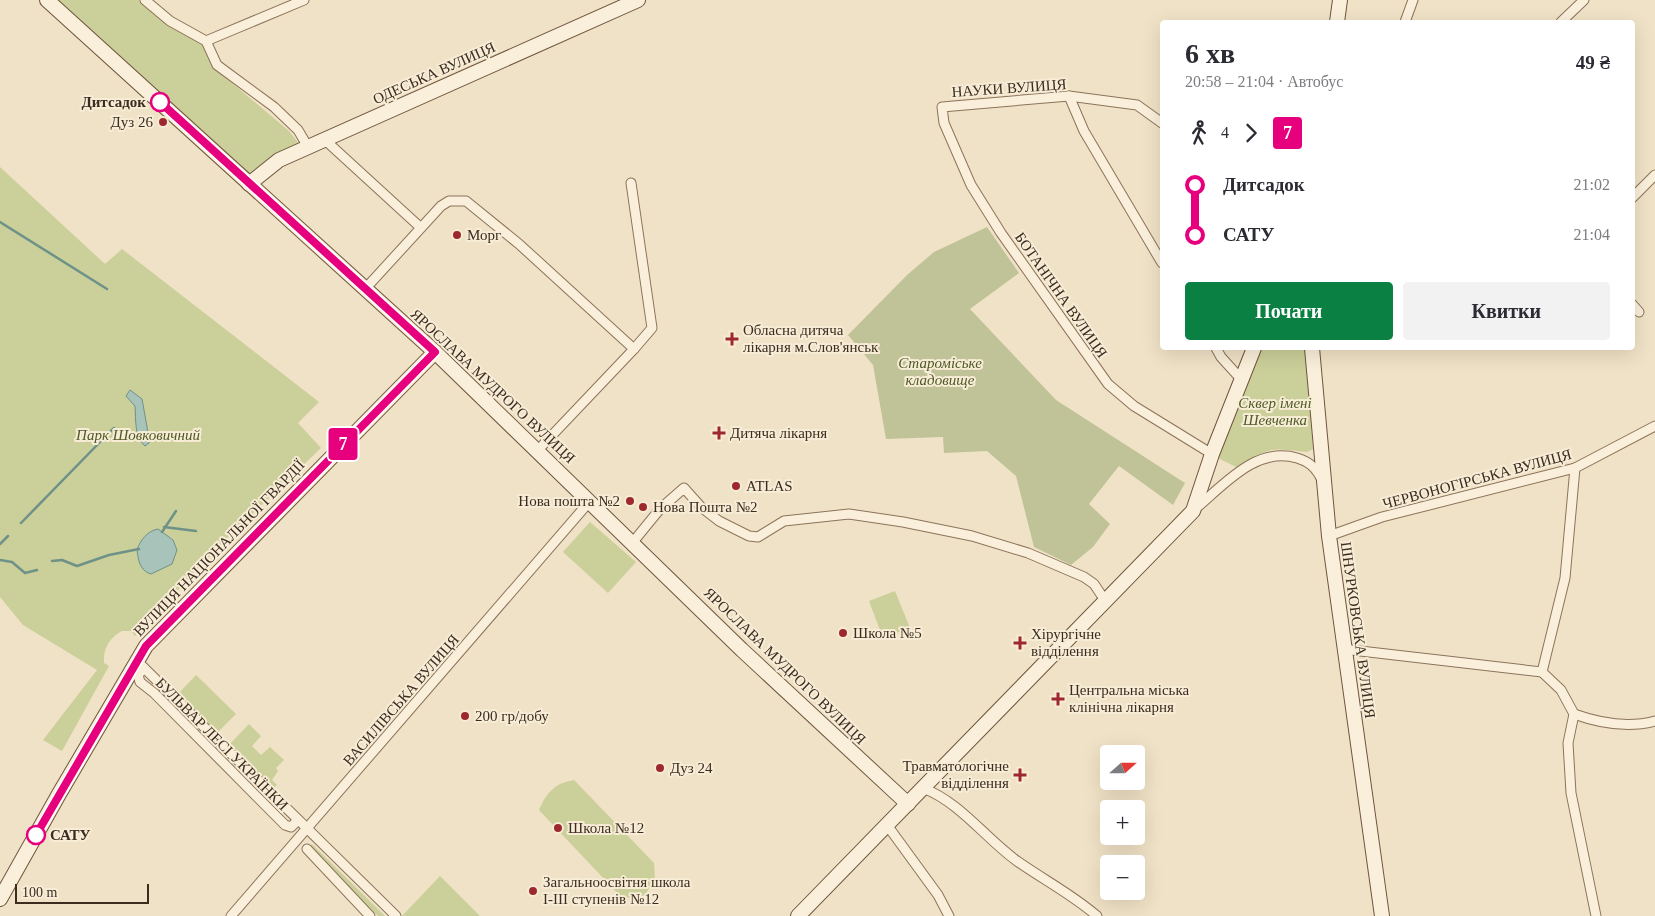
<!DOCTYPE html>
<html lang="uk">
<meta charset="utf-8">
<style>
body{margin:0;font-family:Georgia,serif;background:#f2f2f3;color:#2b2b33;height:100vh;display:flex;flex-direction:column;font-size:19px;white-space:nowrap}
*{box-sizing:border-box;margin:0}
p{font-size:16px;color:#7c7c81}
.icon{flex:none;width:28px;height:28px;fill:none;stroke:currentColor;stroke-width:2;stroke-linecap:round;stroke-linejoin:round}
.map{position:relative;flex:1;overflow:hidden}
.details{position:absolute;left:1160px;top:20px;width:475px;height:330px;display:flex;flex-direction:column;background:#fff;border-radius:5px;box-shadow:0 5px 20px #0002}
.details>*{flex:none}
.badge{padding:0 10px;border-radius:4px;font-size:18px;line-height:32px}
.needle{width:32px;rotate:69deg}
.fabs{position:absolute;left:1100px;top:745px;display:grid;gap:10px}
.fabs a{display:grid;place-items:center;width:45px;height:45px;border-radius:5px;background:#fff;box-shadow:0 5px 20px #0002;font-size:25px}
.scale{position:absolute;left:15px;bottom:12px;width:134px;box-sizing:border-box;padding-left:5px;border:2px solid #3c2c1f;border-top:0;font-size:14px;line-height:18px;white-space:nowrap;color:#3c2c1f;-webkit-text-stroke:4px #f7ecd6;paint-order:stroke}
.map>.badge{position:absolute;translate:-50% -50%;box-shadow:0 0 0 2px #fff}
.legs{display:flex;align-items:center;gap:8px;height:55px;padding:0 25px;font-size:16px}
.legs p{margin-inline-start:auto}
.headline{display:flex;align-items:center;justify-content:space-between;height:85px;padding:0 25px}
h1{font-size:28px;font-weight:700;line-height:38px}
.action{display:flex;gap:10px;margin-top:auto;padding:10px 25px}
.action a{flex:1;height:58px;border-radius:5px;background:#0b8043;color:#fff;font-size:20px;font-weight:700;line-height:58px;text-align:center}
.action a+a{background:#f2f2f3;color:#2b2b33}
ul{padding:0 25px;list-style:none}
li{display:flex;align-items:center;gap:18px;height:50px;font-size:19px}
li i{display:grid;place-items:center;width:8px;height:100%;margin:0 6px;background:currentColor}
li i::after{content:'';width:12px;height:12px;margin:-6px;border:4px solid;border-radius:50%;background:#fff}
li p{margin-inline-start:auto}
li:first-child i{background:linear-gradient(#0000 50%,currentColor 0)}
li:last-child i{background:linear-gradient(currentColor 50%,#0000 0)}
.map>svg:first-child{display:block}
.green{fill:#cbcf99}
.cemetery{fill:#c0c398}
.water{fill:#a8c3ba;stroke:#6e9288}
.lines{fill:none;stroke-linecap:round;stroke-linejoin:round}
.stream{stroke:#6e9288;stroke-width:2.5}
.street-casing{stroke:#8c735b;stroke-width:11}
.secondary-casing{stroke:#6e543e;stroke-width:16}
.street{stroke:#faefda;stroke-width:9}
.secondary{stroke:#faefda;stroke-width:14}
.line-1-casing{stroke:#fff;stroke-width:11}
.line-1{stroke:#e6007e;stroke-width:8}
.stop-1-dot{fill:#fff;stroke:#e6007e;stroke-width:2.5}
.poi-dot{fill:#9d292f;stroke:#f7ecd6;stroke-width:2}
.labels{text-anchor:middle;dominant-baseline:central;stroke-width:4;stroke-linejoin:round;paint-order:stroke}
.street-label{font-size:15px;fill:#3c2c1f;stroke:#f7ecd6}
.stop-label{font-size:15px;font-weight:bold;fill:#3c2c1f;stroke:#f7ecd6;text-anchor:end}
.poi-label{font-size:15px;fill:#3c2c1f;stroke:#f7ecd6;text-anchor:start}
.park-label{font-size:15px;font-style:italic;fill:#4e5925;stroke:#f7ecd6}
</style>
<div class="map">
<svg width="1655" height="916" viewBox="0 0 1655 916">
<rect width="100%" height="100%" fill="#f0e2c6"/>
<!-- green -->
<g class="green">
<polygon points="54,0 139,0 167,24 201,44 207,50 214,68 289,131 300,145 267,167 249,174"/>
<path d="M0 167 105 264 122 249 319 402 298 423 321 448 219 546 135 636 131 631H122C109 638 103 649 104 663L109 666 62 751 43 740 97 670 23 625 0 597Z"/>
<path d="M1261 348H1306L1313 449 1307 452C1266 448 1273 446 1238 468L1216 457Z"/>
<polygon points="590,522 636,562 608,593 563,552"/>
<polygon points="895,591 910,628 883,638 869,601"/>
<polygon points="196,675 236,714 214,736 170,692 175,687 180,692"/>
<polygon points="249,724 261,736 252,746 261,755 270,747 284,760 276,768 278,771 272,780 277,785 270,792 226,748"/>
<path d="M574 780 654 863 655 880 644 896 622 898 539 810C546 793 555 783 574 780Z"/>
<polygon points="312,844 385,916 378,916 308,848"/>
<polygon points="440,876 480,916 402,916"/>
</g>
<!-- cemetery -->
<polygon class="cemetery" points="987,227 1019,273 970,309 1056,400 1185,483 1173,505 1119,466 1089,504 1110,524 1093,547 1071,565 1034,547 1016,476 987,451 944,453 943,437 886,439 873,365 848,335 907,275 934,252"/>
<!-- water -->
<g class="water">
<path d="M130 390 142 399 149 438V443L145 446C134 437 136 419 135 406L126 396Z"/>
<path d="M158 529 173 540 177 550 172 564 151 574C140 571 138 560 137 549 141 540 147 531 158 529Z"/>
</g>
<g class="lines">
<!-- stream -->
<g class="stream">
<polyline points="0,222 107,289"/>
<polyline points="109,433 114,428"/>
<polyline points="21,523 102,440"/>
<polyline points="164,527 196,531"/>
<polyline points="162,532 176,511"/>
<polyline points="0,544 8,536"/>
<polyline points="0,560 12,562 25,573 37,570"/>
<polyline points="52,561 62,560 77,566 109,555 139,549"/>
</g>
<defs>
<g id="street">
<polyline points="145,0 170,21 206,41 217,65 274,107 298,130 308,147"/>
<polyline points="1405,22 1413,0"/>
<polyline points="1561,22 1584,0"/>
<polyline points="206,41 304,0"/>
<polyline points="1069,96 1084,131 1162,263"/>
<polyline points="1162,123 1137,105 1069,96 942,107 944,123 971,185 1001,233 1108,384 1134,406 1212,454"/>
<polyline points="325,140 420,227"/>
<polyline points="631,183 652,328 634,349"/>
<polyline points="1632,198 1655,175"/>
<polyline points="365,289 441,206 449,201 466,201 519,244 634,349 538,450"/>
<polyline points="1632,304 1639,312"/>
<polyline points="1216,348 1221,357 1240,378"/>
<polyline points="1575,468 1565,578 1542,672 1561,690 1574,714 1568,743 1571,793 1596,916"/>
<path d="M1195 509C1224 485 1256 446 1297 458 1310 462 1316 468 1322 480"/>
<polyline points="1329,536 1382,517 1575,468 1655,426"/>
<polyline points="633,542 660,509 684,488 701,507 719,521 749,536 758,537 784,521 849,514 903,522 972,536 1028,553 1084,577 1094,584 1106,602"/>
<polyline points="1343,649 1542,672"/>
<polyline points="136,660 396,916"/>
<polyline points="144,668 138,675 140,682 154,693 285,825 291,827 298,820"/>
<path d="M1574 714C1599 723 1629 728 1655 721"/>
<path d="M923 788C961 803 985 838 1017 861 1044 880 1073 895 1097 916"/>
<polyline points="887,825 938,895 949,916"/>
<polyline points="307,849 370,916"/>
<polyline points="231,916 590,501"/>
</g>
<g id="secondary">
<polyline points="47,0 435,352 742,650 908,804"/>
<polyline points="1337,22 1340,0"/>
<polyline points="249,184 279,160 638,0"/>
<polyline points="1312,348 1329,536 1382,916"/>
<polyline points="0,899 59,794 146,646 435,352"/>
<polyline points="798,916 1193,511 1212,454 1254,348"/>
</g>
</defs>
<!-- street casing -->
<use href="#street" class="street-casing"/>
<!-- secondary casing -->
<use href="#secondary" class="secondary-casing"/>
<!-- street -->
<use href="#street" class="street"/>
<!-- secondary -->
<use href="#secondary" class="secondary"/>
</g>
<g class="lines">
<defs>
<polyline id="line-1" points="36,835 146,646 435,352 160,102"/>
</defs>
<!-- line-1 casing -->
<use href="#line-1" class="line-1-casing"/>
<!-- line-1 -->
<use href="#line-1" class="line-1"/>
</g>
<!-- markers -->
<g class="stop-1-dot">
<circle cx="160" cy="102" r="9"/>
<circle cx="36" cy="835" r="9"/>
</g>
<g class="poi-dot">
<circle cx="163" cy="122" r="5"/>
<circle cx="457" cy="235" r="5"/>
<path d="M729.5 331.5h5v5h5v5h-5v5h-5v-5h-5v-5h5z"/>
<path d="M716.5 425.5h5v5h5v5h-5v5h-5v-5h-5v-5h5z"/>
<circle cx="736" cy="486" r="5"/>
<circle cx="630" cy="501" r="5"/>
<circle cx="643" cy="507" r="5"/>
<circle cx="843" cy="633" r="5"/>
<path d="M1017.5 635.5h5v5h5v5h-5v5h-5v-5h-5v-5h5z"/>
<path d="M1055.5 691.5h5v5h5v5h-5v5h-5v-5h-5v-5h5z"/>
<circle cx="465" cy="716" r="5"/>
<circle cx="660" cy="768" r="5"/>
<path d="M1017.5 767.5h5v5h5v5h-5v5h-5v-5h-5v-5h5z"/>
<circle cx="558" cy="828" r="5"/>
<circle cx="533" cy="891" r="5"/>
</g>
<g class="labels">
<!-- street labels -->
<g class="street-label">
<text transform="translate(434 73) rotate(-24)">ОДЕСЬКА ВУЛИЦЯ</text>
<text transform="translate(1009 88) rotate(-4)">НАУКИ ВУЛИЦЯ</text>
<text transform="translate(1061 295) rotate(55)">БОТАНІЧНА ВУЛИЦЯ</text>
<text transform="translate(493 386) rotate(43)">ЯРОСЛАВА МУДРОГО ВУЛИЦЯ</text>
<text transform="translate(1477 479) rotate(-15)">ЧЕРВОНОГІРСЬКА ВУЛИЦЯ</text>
<text transform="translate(219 548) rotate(-46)">ВУЛИЦЯ НАЦІОНАЛЬНОЇ ГВАРДІЇ</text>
<text transform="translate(1358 630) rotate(82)">ШНУРКОВСЬКА ВУЛИЦЯ</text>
<text transform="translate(785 666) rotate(44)">ЯРОСЛАВА МУДРОГО ВУЛИЦЯ</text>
<text transform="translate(401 700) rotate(-49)">ВАСИЛІВСЬКА ВУЛИЦЯ</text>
<text transform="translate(222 744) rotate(45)">БУЛЬВАР ЛЕСІ УКРАЇНКИ</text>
</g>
<!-- stop labels -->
<g class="stop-label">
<text x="146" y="102">Дитсадок</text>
<text x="50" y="835" text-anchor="start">САТУ</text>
</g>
<!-- poi labels -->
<g class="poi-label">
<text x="153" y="122" text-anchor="end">Дуз 26</text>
<text x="467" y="235">Морг</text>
<text x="743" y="330">Обласна дитяча<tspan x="743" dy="17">лікарня м.Слов'янськ</tspan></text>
<text x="730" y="433">Дитяча лікарня</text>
<text x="746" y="486">ATLAS</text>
<text x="620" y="501" text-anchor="end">Нова пошта №2</text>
<text x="653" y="507">Нова Пошта №2</text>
<text x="853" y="633">Школа №5</text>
<text x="1031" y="634">Хірургічне<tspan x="1031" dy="17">відділення</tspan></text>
<text x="1069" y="690">Центральна міська<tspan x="1069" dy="17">клінічна лікарня</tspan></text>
<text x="475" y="716">200 гр/добу</text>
<text x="1009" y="766" text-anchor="end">Травматологічне<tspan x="1009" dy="17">відділення</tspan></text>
<text x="670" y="768">Дуз 24</text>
<text x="568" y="828">Школа №12</text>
<text x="543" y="882">Загальноосвітня школа<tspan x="543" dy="17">І-ІІІ ступенів №12</tspan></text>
</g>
<!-- park labels -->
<g class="park-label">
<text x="940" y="363">Староміське<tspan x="940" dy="17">кладовище</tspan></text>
<text x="1275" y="403">Сквер імені<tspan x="1275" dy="17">Шевченка</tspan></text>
<text x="138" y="435">Парк Шовковичний</text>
</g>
</g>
</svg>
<div class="fabs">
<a><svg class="needle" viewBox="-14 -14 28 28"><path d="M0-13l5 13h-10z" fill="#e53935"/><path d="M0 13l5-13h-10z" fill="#7c7c81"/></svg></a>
<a>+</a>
<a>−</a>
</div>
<div class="scale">100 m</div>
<b class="badge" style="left:343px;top:444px;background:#e6007e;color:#fff">7</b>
<section class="details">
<div class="headline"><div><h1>6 хв</h1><p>20:58 – 21:04 · Автобус</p></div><b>49 ₴</b></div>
<div class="legs"><svg class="icon" aria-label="walk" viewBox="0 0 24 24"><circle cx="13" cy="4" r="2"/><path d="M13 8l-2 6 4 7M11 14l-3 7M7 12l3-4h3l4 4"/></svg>4<svg class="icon" aria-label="forward" viewBox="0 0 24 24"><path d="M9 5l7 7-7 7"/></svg><b class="badge" style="background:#e6007e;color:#fff">7</b></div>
<ul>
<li><i style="color:#e6007e"></i><b>Дитсадок</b><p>21:02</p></li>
<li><i style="color:#e6007e"></i><b>САТУ</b><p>21:04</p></li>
</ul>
<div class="action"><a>Почати</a><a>Квитки</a></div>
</section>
</div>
